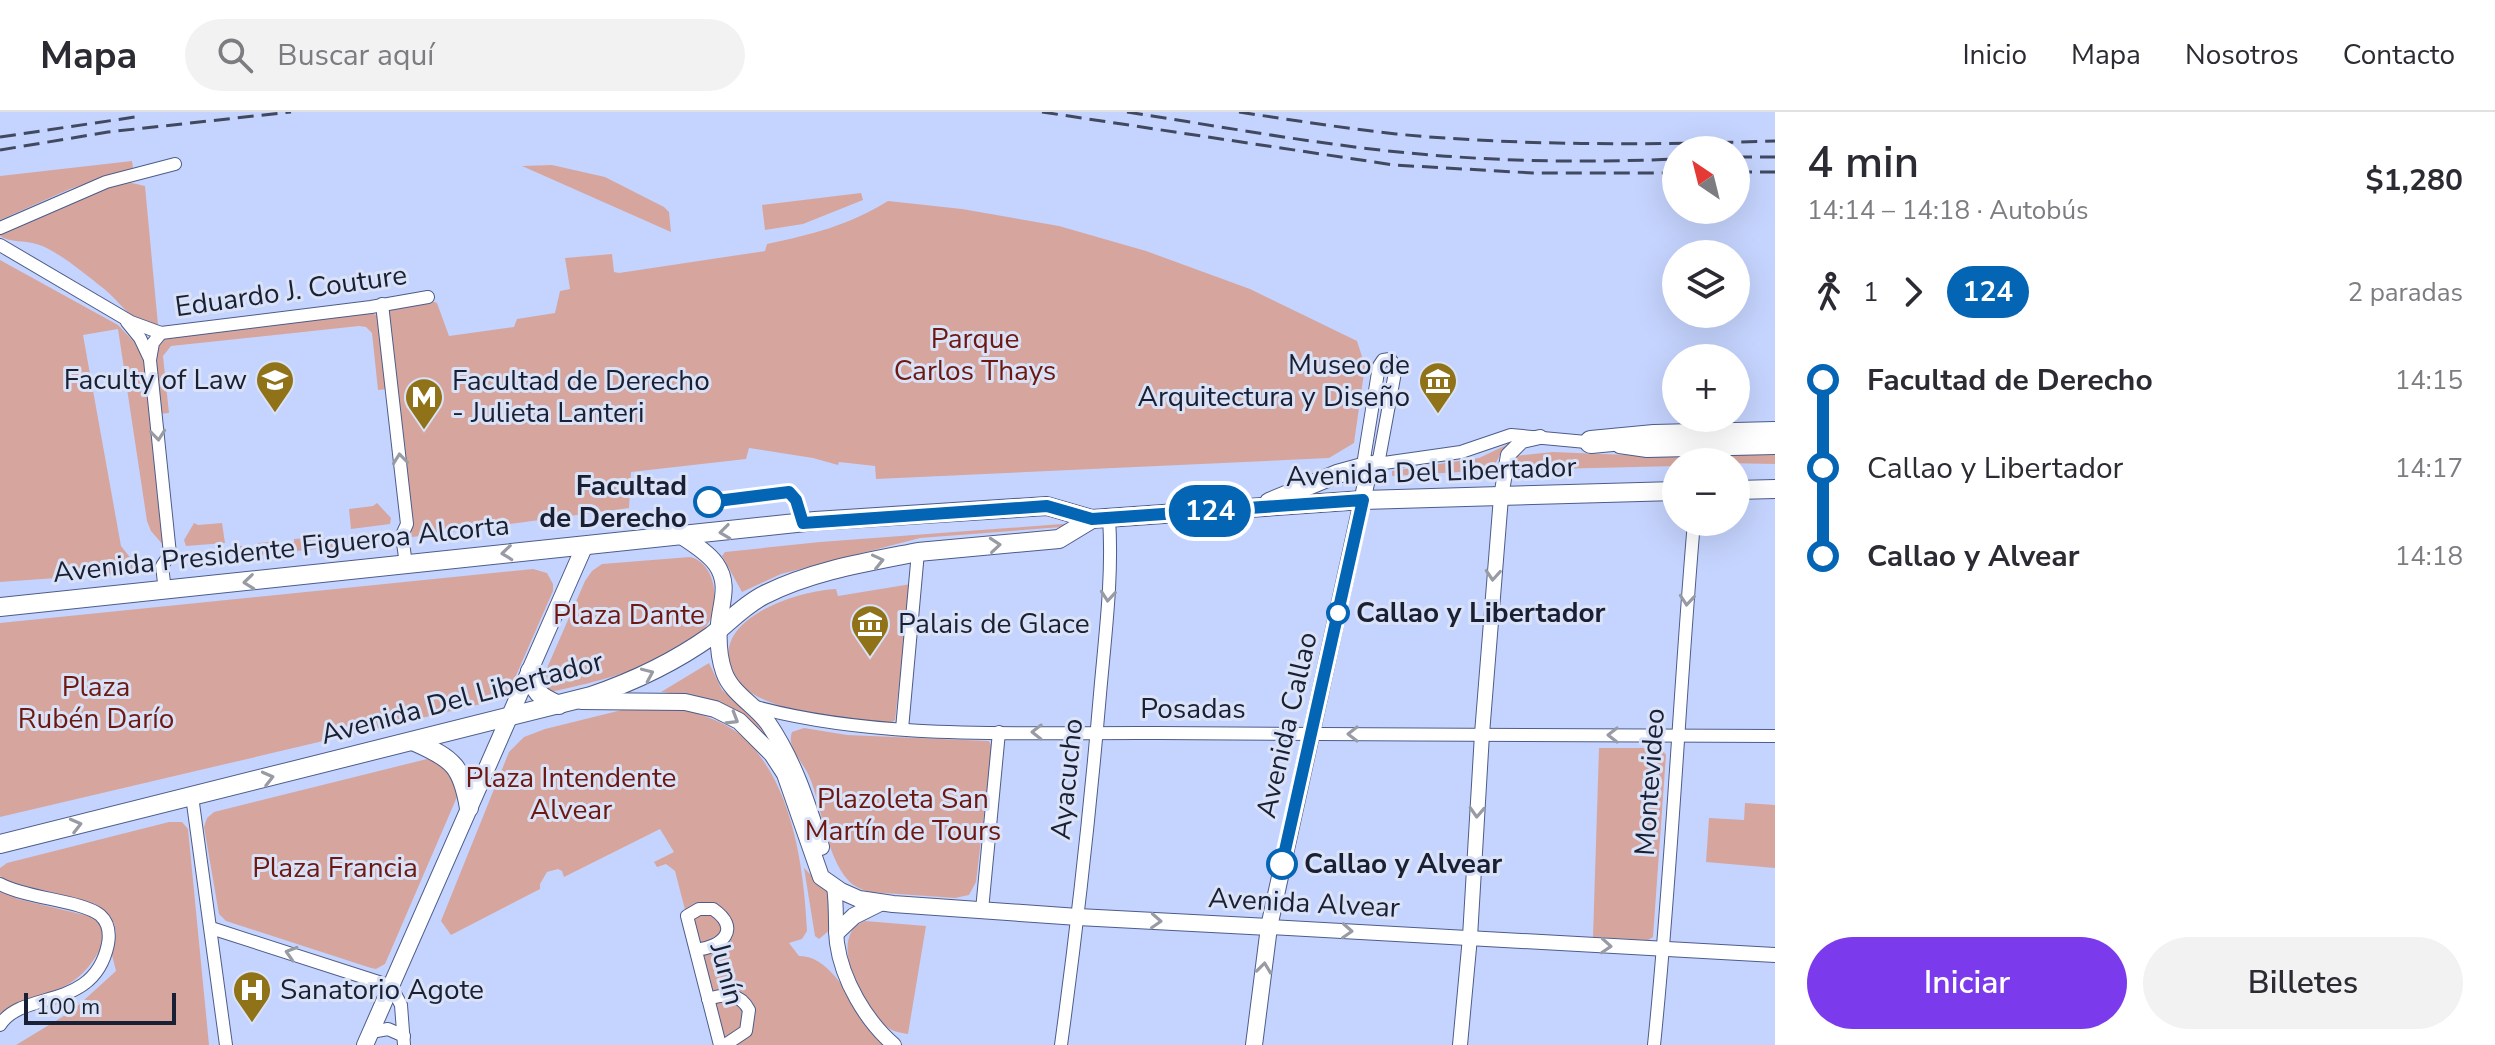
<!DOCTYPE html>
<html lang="es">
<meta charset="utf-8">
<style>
body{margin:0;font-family:"Nunito Sans",sans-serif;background:#f2f2f3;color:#2b2b33;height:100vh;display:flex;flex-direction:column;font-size:30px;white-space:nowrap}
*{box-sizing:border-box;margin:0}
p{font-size:26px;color:#7c7c81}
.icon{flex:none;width:44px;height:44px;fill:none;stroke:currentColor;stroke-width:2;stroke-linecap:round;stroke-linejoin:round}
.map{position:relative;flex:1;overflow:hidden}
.details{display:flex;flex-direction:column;background:#fff;width:720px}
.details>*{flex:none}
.badge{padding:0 16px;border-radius:26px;font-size:28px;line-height:52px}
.needle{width:52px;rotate:325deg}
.fabs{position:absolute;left:1662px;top:24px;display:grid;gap:16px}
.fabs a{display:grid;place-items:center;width:88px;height:88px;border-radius:50%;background:#fff;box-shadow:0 8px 32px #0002;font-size:40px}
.scale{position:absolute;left:24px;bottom:20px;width:152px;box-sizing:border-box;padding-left:8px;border:4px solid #1a2033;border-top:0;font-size:22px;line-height:28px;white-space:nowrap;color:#1a2033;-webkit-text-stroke:6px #dae2f7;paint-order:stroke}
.map>.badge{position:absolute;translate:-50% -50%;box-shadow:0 0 0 4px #fff}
.legs{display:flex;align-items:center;gap:12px;height:88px;padding:0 32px;font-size:26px}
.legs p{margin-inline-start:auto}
.head{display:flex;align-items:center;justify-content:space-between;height:136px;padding:0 32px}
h1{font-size:44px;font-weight:600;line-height:60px}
.primary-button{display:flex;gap:16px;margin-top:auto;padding:16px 32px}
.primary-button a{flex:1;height:92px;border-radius:48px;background:#7c3aed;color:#fff;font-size:32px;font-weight:600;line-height:92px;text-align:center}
.primary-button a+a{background:#f2f2f3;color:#2b2b33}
ul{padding:0 32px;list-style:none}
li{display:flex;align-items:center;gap:28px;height:88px;font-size:30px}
li i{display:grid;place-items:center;width:12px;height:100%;margin:0 10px;background:currentColor}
li i::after{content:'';width:20px;height:20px;margin:-10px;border:6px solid;border-radius:50%;background:#fff}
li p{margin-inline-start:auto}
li:first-child i{background:linear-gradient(#0000 50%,currentColor 0)}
li:last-child i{background:linear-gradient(currentColor 50%,#0000 0)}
header{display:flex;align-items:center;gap:48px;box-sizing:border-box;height:112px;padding:0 40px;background:#fff;border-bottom:2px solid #e1e1e2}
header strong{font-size:38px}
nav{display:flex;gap:44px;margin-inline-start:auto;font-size:28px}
.search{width:560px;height:72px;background:#f2f2f3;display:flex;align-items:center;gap:20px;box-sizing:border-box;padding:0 28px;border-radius:44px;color:#7c7c81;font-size:30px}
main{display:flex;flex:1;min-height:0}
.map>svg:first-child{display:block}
.green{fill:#d6a69e}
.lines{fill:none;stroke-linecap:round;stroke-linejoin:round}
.minor-casing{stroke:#4d5c89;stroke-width:14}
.tertiary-casing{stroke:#4d5c89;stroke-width:16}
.secondary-casing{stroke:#4d5c89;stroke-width:18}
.primary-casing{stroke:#4d5c89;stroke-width:20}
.motorway-casing{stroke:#4d5c89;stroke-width:24}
.minor{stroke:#fff;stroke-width:12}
.tertiary{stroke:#fff;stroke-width:14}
.secondary{stroke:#fff;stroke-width:16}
.primary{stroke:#fff;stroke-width:18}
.motorway{stroke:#fff;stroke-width:22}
.rail{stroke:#414961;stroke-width:3;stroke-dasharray:16 8;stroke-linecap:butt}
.oneway{stroke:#989ba3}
.line-1-casing{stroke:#fff;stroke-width:18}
.line-1{stroke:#0465b4;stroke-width:12}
.stop-1-dot{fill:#fff;stroke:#0465b4;stroke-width:4}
.labels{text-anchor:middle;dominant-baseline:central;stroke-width:6;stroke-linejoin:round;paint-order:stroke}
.street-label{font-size:28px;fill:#1a2033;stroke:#dae2f7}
.park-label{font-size:28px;fill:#6d1810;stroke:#dae2f7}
.poi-label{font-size:28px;fill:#1a2033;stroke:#dae2f7;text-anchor:start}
.stop-label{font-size:28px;font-weight:bold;fill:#1a2033;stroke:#dae2f7;text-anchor:start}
</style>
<header>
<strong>Mapa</strong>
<div class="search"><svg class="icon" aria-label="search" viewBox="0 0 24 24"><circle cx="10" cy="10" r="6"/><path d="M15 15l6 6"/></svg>Buscar aquí</div>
<nav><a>Inicio</a><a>Mapa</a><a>Nosotros</a><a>Contacto</a></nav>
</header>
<main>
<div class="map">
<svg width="1775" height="933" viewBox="0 0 1775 933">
<rect width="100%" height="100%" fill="#c5d4fe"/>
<!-- green -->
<g class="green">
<polygon points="132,49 133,56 70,77 0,108 0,64"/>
<polygon points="552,53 605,65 664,95 669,100 671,120 522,54"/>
<path d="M132 71 145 74 158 213C133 214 121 190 103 176 86 163 56 137 36 132 23 128 12 131 0 124V119L109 72Z"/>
<polygon points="861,81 863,88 803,112 765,118 762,93"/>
<path d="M888 89 962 97 1059 114 1146 139 1250 177 1357 229 1365 254 1354 331 1329 346 876 367 875 354 839 350 838 353 813 346 749 336 746 347 631 360 629 396 412 425 397 320 387 192 429 188 437 191 449 224 514 215 517 207 555 201 560 179 570 177 565 146 612 142 614 160 619 161 765 139 767 132C810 123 850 113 888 89Z"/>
<polygon points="0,148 118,213 135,231 147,255 164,434 151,419 147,409 118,217 83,223 121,434 136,453 127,461 0,470"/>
<path d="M372 201 378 204 389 277 378 278 372 221 366 215 359 214 171 234 163 244 169 301 158 302C156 276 142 235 172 223Z"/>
<polygon points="1515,329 1501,341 1492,358 1392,364 1392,359 1479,346"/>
<polygon points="1553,340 1652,344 1775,340 1775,352 1676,350 1676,354 1512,358 1515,344"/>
<polygon points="377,391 391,406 390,412 351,417 349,397 373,394"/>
<polygon points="194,411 198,413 222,411 225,431 186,434 184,428"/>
<polygon points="1075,411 1075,414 920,426 781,462 742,480 722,444 725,440 820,430"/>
<polygon points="334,424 342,424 343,434 288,440 287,431 294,430 294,427 310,426 311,429"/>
<polygon points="272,430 273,433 277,432 278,441 238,446 236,434 258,434 258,431"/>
<path d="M690 445C704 448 712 462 714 476 714 487 715 497 711 506 689 551 591 571 546 581L540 572 585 469 592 459 602 452Z"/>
<polygon points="533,457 547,461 553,472 553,479 511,575 494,589 0,705 0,511"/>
<path d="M911 472 895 608 891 611C850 606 790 604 753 582 742 576 735 566 731 554 713 505 802 478 836 477L838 484Z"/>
<path d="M709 551 722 578 761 612 767 624C737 593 702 584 661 580Z"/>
<path d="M630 596C647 596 668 594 685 598 705 603 732 613 746 628 793 674 804 756 807 819L802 827 789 831 799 844C836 843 860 908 883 933H720L675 759 666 752 657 755 654 750 674 740 660 717 564 765 562 759 558 757 547 760 540 772V777L451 823 441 809 509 640 524 625 545 617Z"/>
<path d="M804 616 847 623 989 629 992 636 976 770 969 783 955 786 869 780C861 777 854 775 848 768 826 744 822 694 809 664 803 650 786 635 792 620Z"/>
<polygon points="1599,636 1661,636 1666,643 1653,825 1648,828 1593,825"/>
<polygon points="427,647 447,654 458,680 457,685 385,852 376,857 371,856 226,809 219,802 204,715 207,706 214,700"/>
<polygon points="1745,691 1775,693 1775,756 1706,750 1709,706 1744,708"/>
<polygon points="169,710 182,710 188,717 209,933 16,933 72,899 116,859 112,843 116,821 114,811 104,799 95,792 6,769 0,764 0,756 7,751"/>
<polygon points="804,756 829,781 831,817 819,827 815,824"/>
<path d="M0 778 18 787 93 805C103 815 107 826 99 839 71 889 39 874 0 902Z"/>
<path d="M865 809 926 814 908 922C902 921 895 920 890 917 867 903 823 824 865 809Z"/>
</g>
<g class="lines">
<defs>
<g id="minor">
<polyline points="0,116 106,70 175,52"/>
<polyline points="0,133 131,210 161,221 371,195 428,185"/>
<polyline points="382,192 407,412 402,423 406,453"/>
<polyline points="127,210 140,226 149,245"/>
<polyline points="161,221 153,231 150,248 170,442 162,454 165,479"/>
<polygon points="1390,247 1396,255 1379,347 1370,353 1364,347 1379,254 1383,248"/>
<polyline points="1619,335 1647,339 1775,336"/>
<polyline points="1370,353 1461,340 1511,323 1597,331"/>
<path d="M756 595C881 629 1030 620 1159 621 1364 623 1570 623 1775 624"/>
<polyline points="902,617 918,440"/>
<polyline points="192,684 226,933"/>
<path d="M0 772C28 787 80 788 100 803 109 811 110 821 108 832 94 900 23 877 0 913"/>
<polyline points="982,798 999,620"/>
<polyline points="211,816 391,874 401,893 404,933"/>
<path d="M696 838C722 835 742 817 713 797H699L687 804C698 847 709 890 720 933"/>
<path d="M708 887C726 881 740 881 749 898L746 919 725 933"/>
<polyline points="371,920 388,917 404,924"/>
<path d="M1061 933C1077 816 1090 699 1100 582 1105 524 1113 465 1109 406"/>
<path d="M1654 933C1672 759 1679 584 1694 410"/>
</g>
<g id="tertiary">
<path d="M834 775C837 794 835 812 837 831 842 868 866 909 894 933"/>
<polyline points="1269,815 1775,843"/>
<polyline points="1460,933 1470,825 1482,622 1501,385 1508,343 1522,329 1540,325"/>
</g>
<g id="secondary">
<path d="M683 425C695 433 708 441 716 452 730 472 721 490 719 512 718 527 719 546 724 560 731 581 755 593 768 611 794 649 807 691 821 735"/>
<polyline points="581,589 685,590 715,597 739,609 772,642 785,662 821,765 841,779 859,787 893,792 1078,805 1269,815"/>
<polyline points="837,820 854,804 880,791"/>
<polyline points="365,933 585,433"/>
<polyline points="1254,933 1269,815 1370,353"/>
</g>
<g id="primary">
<polyline points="1736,378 1775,377"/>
<polyline points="1269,390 1337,362 1370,353"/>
<polyline points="0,495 815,409 1047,394 1092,407"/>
<path d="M530 559C533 580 540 585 559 593"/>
<path d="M415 630C454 647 462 655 469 696"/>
<path d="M0 732 591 584C635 569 673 551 711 524 729 510 744 493 764 483 811 459 867 450 918 440L1059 427 1092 407 1363 388 1676 379"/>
</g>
<polyline id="motorway" points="1591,330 1654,324 1775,321"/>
</defs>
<!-- minor casing -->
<use href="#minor" class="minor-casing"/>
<!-- tertiary casing -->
<use href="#tertiary" class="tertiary-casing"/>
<!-- secondary casing -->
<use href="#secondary" class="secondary-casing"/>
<!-- primary casing -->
<use href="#primary" class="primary-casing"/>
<!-- motorway casing -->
<use href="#motorway" class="motorway-casing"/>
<!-- minor -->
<use href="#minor" class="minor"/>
<!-- tertiary -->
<use href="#tertiary" class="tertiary"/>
<!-- secondary -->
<use href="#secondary" class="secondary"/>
<!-- primary -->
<use href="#primary" class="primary"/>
<!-- motorway -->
<use href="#motorway" class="motorway"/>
<!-- rail -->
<g class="rail">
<polyline points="1042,0 1394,53 1533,61 1676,61"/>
<path d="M1127 0C1237 17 1347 38 1458 45 1531 50 1603 50 1676 47"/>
<path d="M1239 0C1291 8 1343 16 1396 22 1521 34 1650 33 1775 29"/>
<polyline points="0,25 142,4"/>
<polyline points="0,38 108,20 291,0"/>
<polyline points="1736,45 1775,45"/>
<polyline points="1736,60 1775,60"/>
</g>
</g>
<!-- one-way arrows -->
<defs><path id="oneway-chevron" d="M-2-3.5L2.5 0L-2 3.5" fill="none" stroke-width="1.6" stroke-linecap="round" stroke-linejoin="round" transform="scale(2)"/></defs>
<g class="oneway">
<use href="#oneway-chevron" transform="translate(158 323) rotate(84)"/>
<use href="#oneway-chevron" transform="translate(400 347) rotate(-96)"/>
<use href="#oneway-chevron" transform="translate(725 420) rotate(173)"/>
<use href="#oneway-chevron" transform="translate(995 433) rotate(-5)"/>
<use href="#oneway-chevron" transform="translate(507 441) rotate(174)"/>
<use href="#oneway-chevron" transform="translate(878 449) rotate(-13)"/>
<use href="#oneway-chevron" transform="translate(1493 463) rotate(94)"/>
<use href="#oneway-chevron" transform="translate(249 470) rotate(174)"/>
<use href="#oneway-chevron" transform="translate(1108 484) rotate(95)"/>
<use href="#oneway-chevron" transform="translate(1687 488) rotate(95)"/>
<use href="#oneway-chevron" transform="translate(648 562) rotate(-24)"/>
<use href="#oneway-chevron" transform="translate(733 607) rotate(31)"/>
<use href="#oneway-chevron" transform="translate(1037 620) rotate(-179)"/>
<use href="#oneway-chevron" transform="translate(1353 622) rotate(180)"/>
<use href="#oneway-chevron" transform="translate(1613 623) rotate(-180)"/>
<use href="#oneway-chevron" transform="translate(268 666) rotate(-14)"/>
<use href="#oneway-chevron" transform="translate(1477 700) rotate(93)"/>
<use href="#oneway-chevron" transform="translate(76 713) rotate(-14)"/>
<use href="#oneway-chevron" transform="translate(1156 809) rotate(3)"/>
<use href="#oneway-chevron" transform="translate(1347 819) rotate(3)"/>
<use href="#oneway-chevron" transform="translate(1606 834) rotate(4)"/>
<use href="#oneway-chevron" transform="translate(291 841) rotate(-163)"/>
<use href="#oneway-chevron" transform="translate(1264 856) rotate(-83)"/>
</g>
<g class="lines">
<defs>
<polyline id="line-1" points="709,390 789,380 796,388 803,411 1047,394 1092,407 1363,388 1282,752"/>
</defs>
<!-- line-1 casing -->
<use href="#line-1" class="line-1-casing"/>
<!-- line-1 -->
<use href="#line-1" class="line-1"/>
</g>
<!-- icons -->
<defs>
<symbol id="university-pin" viewBox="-11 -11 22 30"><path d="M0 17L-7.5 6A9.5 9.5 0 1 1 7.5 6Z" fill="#907318" stroke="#dae2f7"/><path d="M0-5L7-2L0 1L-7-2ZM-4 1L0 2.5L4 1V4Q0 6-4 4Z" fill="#fff"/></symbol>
<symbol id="museum-pin" viewBox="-11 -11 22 30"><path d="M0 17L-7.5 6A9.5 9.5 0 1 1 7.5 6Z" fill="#907318" stroke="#dae2f7"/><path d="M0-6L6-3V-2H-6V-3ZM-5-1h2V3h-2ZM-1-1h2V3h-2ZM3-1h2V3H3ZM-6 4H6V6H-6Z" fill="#fff"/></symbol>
<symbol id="metro-pin" viewBox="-11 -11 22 30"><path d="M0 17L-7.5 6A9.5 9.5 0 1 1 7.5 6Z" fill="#907318" stroke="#dae2f7"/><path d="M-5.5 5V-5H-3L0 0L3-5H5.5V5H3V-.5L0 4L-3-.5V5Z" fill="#fff"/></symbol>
<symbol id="hospital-pin" viewBox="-11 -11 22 30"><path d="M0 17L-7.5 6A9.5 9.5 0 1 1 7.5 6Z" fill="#907318" stroke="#dae2f7"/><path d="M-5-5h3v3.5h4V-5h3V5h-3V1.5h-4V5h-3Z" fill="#fff"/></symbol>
</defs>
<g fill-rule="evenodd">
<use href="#university-pin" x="253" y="246" width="44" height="60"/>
<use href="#museum-pin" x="1416" y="247" width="44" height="60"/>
<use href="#metro-pin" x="402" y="263" width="44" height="60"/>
<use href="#museum-pin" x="848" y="490" width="44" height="60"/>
<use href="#hospital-pin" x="230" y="856" width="44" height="60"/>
</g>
<!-- markers -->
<g class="stop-1-dot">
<circle cx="709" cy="390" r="14"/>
<circle cx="1338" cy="501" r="10"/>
<circle cx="1282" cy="752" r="14"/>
</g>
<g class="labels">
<!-- street labels -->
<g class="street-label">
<text transform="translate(291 179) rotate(-8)">Eduardo J. Couture</text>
<text transform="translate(1431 360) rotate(-2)">Avenida Del Libertador</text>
<text transform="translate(281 437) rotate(-6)">Avenida Presidente Figueroa Alcorta</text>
<text transform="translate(462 586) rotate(-15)">Avenida Del Libertador</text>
<text x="1193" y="597">Posadas</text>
<text transform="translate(1287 613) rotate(-77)">Avenida Callao</text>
<text transform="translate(1067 667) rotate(-84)">Ayacucho</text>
<text transform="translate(1650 670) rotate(-86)">Montevideo</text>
<text transform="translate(1304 791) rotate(3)">Avenida Alvear</text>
<text transform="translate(727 862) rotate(75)">Junín</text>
</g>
<!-- park labels -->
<g class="park-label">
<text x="975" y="227">Parque<tspan x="975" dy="32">Carlos Thays</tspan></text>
<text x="629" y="503">Plaza Dante</text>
<text x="96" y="575">Plaza<tspan x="96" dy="32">Rubén Darío</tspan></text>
<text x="571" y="666">Plaza Intendente<tspan x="571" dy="32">Alvear</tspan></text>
<text x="903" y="687">Plazoleta San<tspan x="903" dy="32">Martín de Tours</tspan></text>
<text x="335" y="756">Plaza Francia</text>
</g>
<!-- poi labels -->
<g class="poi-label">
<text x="1410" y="253" text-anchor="end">Museo de<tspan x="1410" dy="32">Arquitectura y Diseño</tspan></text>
<text x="247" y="268" text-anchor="end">Faculty of Law</text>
<text x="452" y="269">Facultad de Derecho<tspan x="452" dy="32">- Julieta Lanteri</tspan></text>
<text x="898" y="512">Palais de Glace</text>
<text x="280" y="878">Sanatorio Agote</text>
</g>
<!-- stop labels -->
<g class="stop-label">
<text x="687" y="374" text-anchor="end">Facultad<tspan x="687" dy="32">de Derecho</tspan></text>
<text x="1356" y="501">Callao y Libertador</text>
<text x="1304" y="752">Callao y Alvear</text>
</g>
</g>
</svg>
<div class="fabs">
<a><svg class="needle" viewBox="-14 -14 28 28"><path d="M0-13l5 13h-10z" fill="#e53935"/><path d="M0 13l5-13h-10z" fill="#7c7c81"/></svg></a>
<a><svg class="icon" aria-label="layers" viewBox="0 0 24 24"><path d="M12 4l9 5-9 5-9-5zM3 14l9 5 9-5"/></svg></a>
<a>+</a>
<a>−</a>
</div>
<div class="scale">100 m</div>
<b class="badge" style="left:1210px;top:399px;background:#0465b4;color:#fff">124</b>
</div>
<section class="details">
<div class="head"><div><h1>4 min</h1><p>14:14 – 14:18 · Autobús</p></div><b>$1,280</b></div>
<div class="legs"><svg class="icon" aria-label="walk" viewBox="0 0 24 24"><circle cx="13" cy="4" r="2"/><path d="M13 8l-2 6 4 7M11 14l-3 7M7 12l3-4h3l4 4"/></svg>1<svg class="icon" aria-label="forward" viewBox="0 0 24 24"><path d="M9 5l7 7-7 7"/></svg><b class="badge" style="background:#0465b4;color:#fff">124</b><p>2 paradas</p></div>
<ul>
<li><i style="color:#0465b4"></i><b>Facultad de Derecho</b><p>14:15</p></li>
<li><i style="color:#0465b4"></i><span>Callao y Libertador</span><p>14:17</p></li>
<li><i style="color:#0465b4"></i><b>Callao y Alvear</b><p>14:18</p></li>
</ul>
<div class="primary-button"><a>Iniciar</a><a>Billetes</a></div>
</section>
</main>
